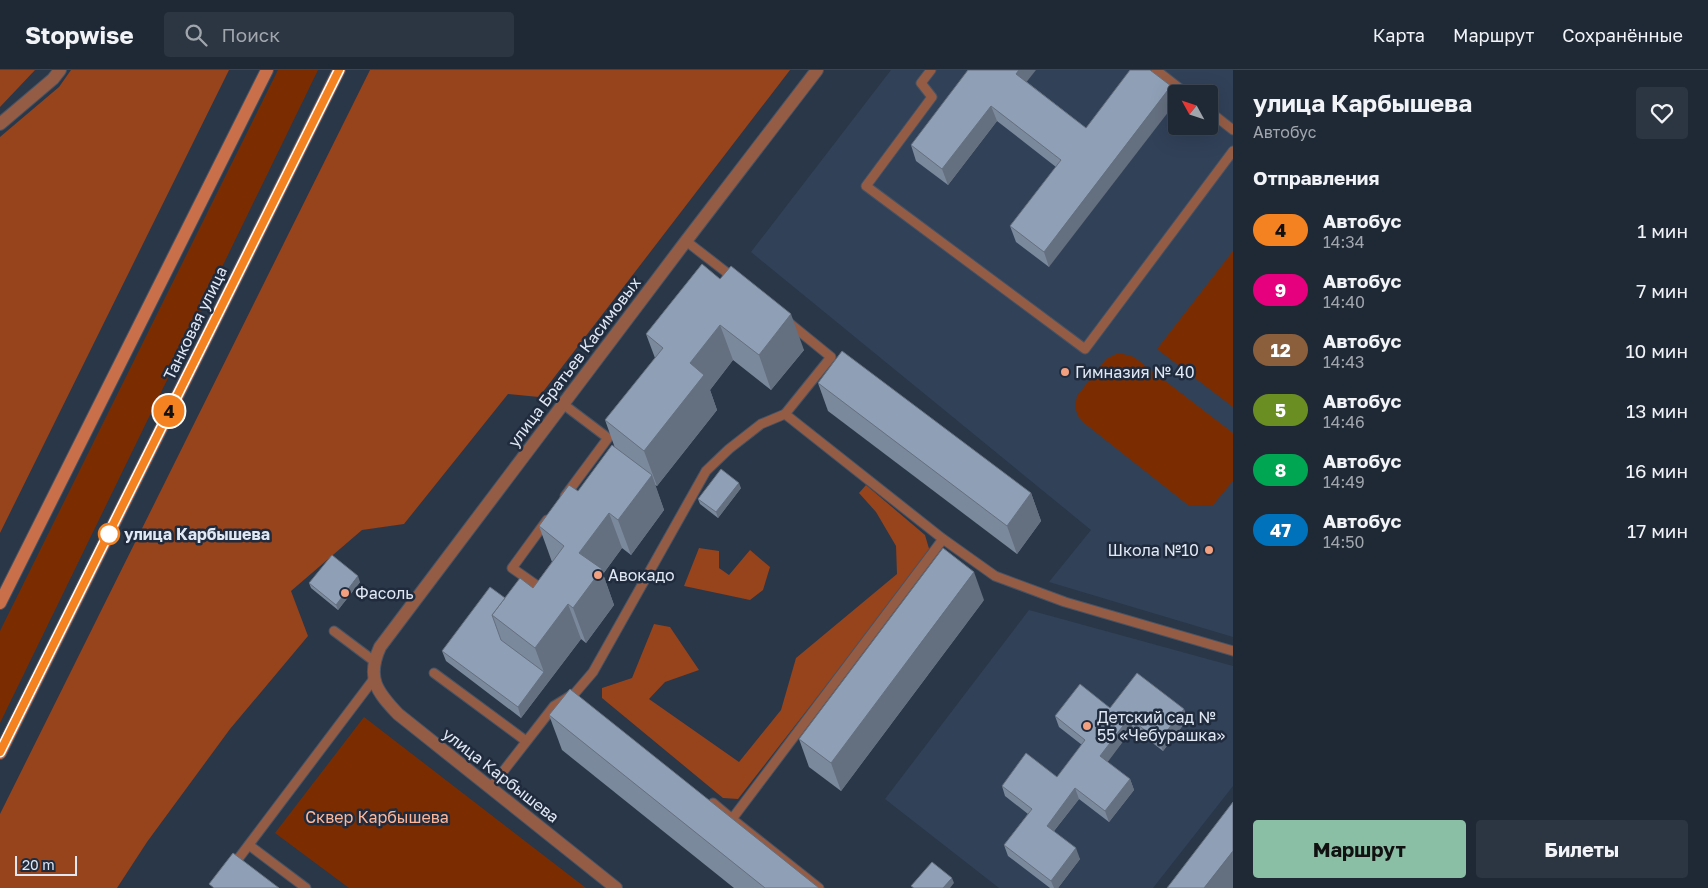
<!DOCTYPE html>
<html lang="ru">
<meta charset="utf-8">
<style>
body{margin:0;font-family:"Golos Text",sans-serif;background:#2c3542;color:#f1f3f6;height:100vh;display:flex;flex-direction:column;font-size:19px;white-space:nowrap}
*{box-sizing:border-box;margin:0}
p{font-size:16px;color:#a1a6ad}
.icon{flex:none;width:28px;height:28px;fill:none;stroke:currentColor;stroke-width:2;stroke-linecap:round;stroke-linejoin:round}
.map{position:relative;flex:1;overflow:hidden}
.sheet{display:flex;flex-direction:column;background:#1f2936;width:475px}
.sheet>*{flex:none}
.badge{padding:0 10px;border-radius:16px;font-size:18px;line-height:32px}
.needle{width:32px;rotate:310deg}
.controls{position:absolute;left:1168px;top:15px;display:grid;gap:10px}
.controls a{display:grid;place-items:center;width:50px;height:50px;border-radius:5px;background:#1f2936;box-shadow:0 5px 20px #0002,0 0 0 1px #3c4551;font-size:25px}
.scale{position:absolute;left:15px;bottom:12px;width:62px;box-sizing:border-box;padding-left:5px;border:2px solid #e0e8f4;border-top:0;font-size:14px;line-height:18px;white-space:nowrap;color:#e0e8f4;-webkit-text-stroke:4px #202c3e;paint-order:stroke}
.map>.badge{position:absolute;translate:-50% -50%;box-shadow:0 0 0 2px #fff}
h2{padding:0 20px;font-size:19px;line-height:45px}
.round{display:grid;place-items:center;flex:none;width:52px;height:52px;border-radius:5px;background:#2c3542}
.summary{display:flex;align-items:center;justify-content:space-between;height:85px;padding:0 20px}
h1{font-size:24px;font-weight:700;line-height:38px}
.cta{display:flex;gap:10px;margin-top:auto;padding:10px 20px}
.cta a{flex:1;height:58px;border-radius:5px;background:#8abfa5;color:#111;font-size:20px;font-weight:700;line-height:58px;text-align:center}
.cta a+a{background:#2c3542;color:#f1f3f6}
ul{padding:0;list-style:none}
li{display:flex;align-items:center;gap:15px;height:60px;padding:0 20px}
li div{flex:1}
li b{display:block;font-size:19px}
li em{font-style:normal}
li .badge{min-width:55px;font-weight:700;text-align:center}
header{display:flex;align-items:center;gap:30px;box-sizing:border-box;height:70px;padding:0 25px;background:#1f2936;border-bottom:1px solid #3c4551}
header strong{font-size:24px}
nav{display:flex;gap:28px;margin-inline-start:auto;font-size:18px}
.search{width:350px;height:45px;background:#2c3542;display:flex;align-items:center;gap:12px;box-sizing:border-box;padding:0 18px;border-radius:5px;color:#a1a6ad;font-size:19px}
main{display:flex;flex:1;min-height:0}
.map>svg:first-child{display:block}
.built{fill:#314158;fill-rule:evenodd}
.green{fill:#7b2d01}
.forest{fill:#97431c}
.lines{fill:none;stroke-linecap:round;stroke-linejoin:round}
.lane-casing{stroke:#465364;stroke-width:11}
.street-casing{stroke:#465364;stroke-width:14}
.secondary-casing{stroke:#465364;stroke-width:14}
.lane{stroke:#955c45;stroke-width:9}
.street{stroke:#955c45;stroke-width:12}
.secondary{stroke:#c96f49;stroke-width:12}
.wall{fill:#7b899c}
.shaded-wall{fill:#646f7f}
.building{fill:#8f9fb5;stroke:#646f7f}
.line-casing{stroke:#fff;stroke-width:11}
.line{stroke:#f58220;stroke-width:8}
.poi-dot{fill:#f2a07f;stroke:#202c3e;stroke-width:2}
.stop-dot{fill:#fff;stroke:#f58220;stroke-width:2.5}
.labels{text-anchor:middle;dominant-baseline:central;stroke-width:5;stroke-linejoin:round;paint-order:stroke}
.street-label{font-size:16px;fill:#e0e8f4;stroke:#202c3e}
.poi-label{font-size:16px;fill:#e0e8f4;stroke:#202c3e;text-anchor:start}
.stop-label{font-size:16px;font-weight:bold;fill:#e0e8f4;stroke:#202c3e;text-anchor:start}
.park-label{font-size:16px;fill:#ffb79a;stroke:#202c3e}
</style>
<header>
<strong>Stopwise</strong>
<div class="search"><svg class="icon" aria-label="search" viewBox="0 0 24 24"><circle cx="10" cy="10" r="6"/><path d="M15 15l6 6"/></svg>Поиск</div>
<nav><a>Карта</a><a>Маршрут</a><a>Сохранённые</a></nav>
</header>
<main>
<div class="map">
<svg width="1233" height="818" viewBox="0 0 1233 818">
<rect width="100%" height="100%" fill="#293748"/>
<!-- built -->
<g class="built">
<path d="M891 0H1233V567L1049 512 1091 460 751 182ZM1176 24H1209V56H1176Z"/>
<polygon points="1029,540 1233,596 1233,716 1153,818 999,818 885,729"/>
</g>
<!-- green -->
<g class="green">
<polygon points="278,0 318,0 0,653 0,561"/>
<polygon points="1233,181 1233,337 1157,279"/>
<polygon points="1116,284 1123,284 1134,287 1233,363 1233,411 1213,435 1196,436 1188,435 1084,353 1078,346 1075,337 1077,326 1106,289"/>
<polygon points="364,647 586,818 349,818 275,763"/>
</g>
<!-- forest -->
<g class="forest">
<polygon points="0,0 35,0 0,37"/>
<polygon points="71,0 229,0 0,463 0,67 59,17"/>
<polygon points="370,0 790,0 539,327 508,324 404,454 362,460 291,521 308,566 230,659 147,772 117,818 0,818 0,744"/>
<polygon points="866,415 925,465 930,482 738,729 723,728 602,628 602,618 632,608 654,554 670,557 699,600 665,612 649,629 739,692 781,640 796,588 897,504 896,476 876,442 859,423"/>
<polygon points="699,478 719,481 719,498 729,505 750,480 770,497 763,520 750,530 684,516"/>
</g>
<g class="lines">
<defs>
<g id="lane">
<polyline points="931,0 921,13 932,27 866,116 1085,279 1233,81"/>
<polyline points="1156,0 1187,24"/>
<polyline points="1209,41 1233,60"/>
<polyline points="686,171 735,209"/>
<polyline points="563,334 608,368 565,426"/>
<polyline points="943,469 995,506 1065,532 1233,581"/>
<polyline points="539,517 512,498 547,450"/>
<polyline points="334,561 374,591"/>
<polyline points="434,603 526,671"/>
<polyline points="491,717 554,636 575,623 593,602 706,401 729,379 761,354 785,344 831,287 788,252"/>
<polyline points="713,733 732,749 943,469 785,344"/>
<polyline points="732,749 819,818"/>
<polyline points="249,775 306,818"/>
<polyline points="232,797 373,610"/>
</g>
<g id="street">
<polyline points="0,54 53,9 60,0"/>
<path d="M616 818 398 644C377 622 366 608 380 577L686 171 817 0"/>
</g>
<g id="secondary">
<polyline points="0,533 267,0"/>
<polyline points="0,683 339,0"/>
</g>
</defs>
<!-- lane casing -->
<use href="#lane" class="lane-casing"/>
<!-- street casing -->
<use href="#street" class="street-casing"/>
<!-- secondary casing -->
<use href="#secondary" class="secondary-casing"/>
<!-- lane -->
<use href="#lane" class="lane"/>
<!-- street -->
<use href="#street" class="street"/>
<!-- secondary -->
<use href="#secondary" class="secondary"/>
</g>
<!-- wall -->
<g class="wall">
<polygon points="1027,12 1086,58 1049,197 1016,172 1010,156 1056,97 997,51 948,115 916,91 911,75"/>
<polygon points="702,194 804,280 771,320 733,290 710,320 717,340 657,416 655,415 664,440 631,485 622,478 603,504 614,535 586,573 581,569 521,648 446,591 442,581 505,528 533,518 552,492 539,456 578,421 615,378 605,350 655,288 646,264"/>
<polygon points="818,313 1031,423 1041,451 1017,484 828,341"/>
<polygon points="741,418 718,448 700,434 698,429"/>
<polygon points="360,512 338,540 311,518 309,513"/>
<polygon points="984,530 841,721 809,697 799,669"/>
<polygon points="1110,638 1184,639 1187,650 1163,681 1133,658 1107,692 1130,709 1134,720 1109,752 1079,729 1054,761 1080,789 1058,818 1050,818 1008,786 1004,775 1028,744 1005,726 1002,716 1057,707 1082,675 1059,657 1055,646"/>
<polygon points="549,645 819,818 734,818 562,680"/>
</g>
<!-- shaded-wall -->
<g class="shaded-wall">
<polygon points="1019,0 1036,0 1021,19 1016,4"/>
<polygon points="1171,16 1176,32 1049,197 1044,182"/>
<polygon points="991,36 997,51 948,115 942,99"/>
<polygon points="791,244 804,280 771,320 759,285"/>
<polygon points="720,255 733,290 710,320 717,340 657,416 644,381 690,293"/>
<polygon points="652,405 664,440 631,485 618,450"/>
<polygon points="739,413 741,418 718,448 716,442"/>
<polygon points="1031,423 1041,451 1017,484 1007,456"/>
<polygon points="609,443 622,478 603,504 614,535 586,573 573,538 579,483"/>
<polygon points="974,502 984,530 841,721 831,693"/>
<polygon points="358,506 360,512 338,540 336,535"/>
<polygon points="568,534 581,569 521,648 518,637 544,602 535,578"/>
<polygon points="1184,639 1187,650 1163,681 1159,671"/>
<polygon points="1129,648 1133,658 1104,697 1100,686"/>
<polygon points="1130,709 1134,720 1109,752 1105,741"/>
<polygon points="1075,718 1079,729 1050,766 1047,756"/>
<polygon points="1076,778 1080,789 1058,818 1054,818 1051,811"/>
<polygon points="1233,781 1233,818 1204,818"/>
<polygon points="952,808 954,813 950,818 943,818"/>
</g>
<!-- building -->
<g class="building">
<polygon points="968,0 1019,0 1016,4 1086,58 1130,0 1150,0 1171,16 1044,182 1010,156 1061,90 991,36 942,99 911,75"/>
<polygon points="702,194 720,209 731,196 791,244 759,285 720,255 690,293 704,305 644,381 605,350 663,278 646,264"/>
<polygon points="842,281 1031,423 1007,456 818,313"/>
<polygon points="612,375 652,405 618,450 609,443 579,483 602,499 573,538 568,534 535,578 492,545 520,508 533,518 564,476 539,456 569,415 578,421"/>
<polygon points="721,399 739,413 716,442 698,429"/>
<polygon points="943,478 974,502 831,693 799,669"/>
<polygon points="332,485 358,506 336,535 309,513"/>
<polygon points="490,517 505,528 492,545 501,570 544,602 518,637 442,581"/>
<polygon points="1137,603 1184,639 1159,671 1129,648 1100,686 1130,709 1105,741 1075,718 1047,756 1076,778 1051,811 1004,775 1032,739 1002,716 1026,683 1057,707 1085,670 1055,646 1080,614 1110,638"/>
<polygon points="570,619 819,818 765,818 549,645"/>
<polygon points="1233,732 1233,781 1204,818 1167,818"/>
<polygon points="233,783 279,818 214,818 209,814"/>
<polygon points="932,792 952,808 943,818 914,818 911,816"/>
</g>
<g class="lines">
<defs>
<polyline id="line" points="0,682 339,0"/>
</defs>
<!-- line casing -->
<use href="#line" class="line-casing"/>
<!-- line -->
<use href="#line" class="line"/>
</g>
<!-- markers -->
<g class="poi-dot">
<circle cx="1065" cy="302" r="5"/>
<circle cx="1209" cy="480" r="5"/>
<circle cx="598" cy="505" r="5"/>
<circle cx="345" cy="523" r="5"/>
<circle cx="1087" cy="656" r="5"/>
</g>
<circle class="stop-dot" cx="109" cy="464" r="10"/>
<g class="labels">
<!-- street labels -->
<g class="street-label">
<text transform="translate(195 253) rotate(-64)">Танковая улица</text>
<text transform="translate(574 292) rotate(-53)">улица Братьев Касимовых</text>
<text transform="translate(501 705) rotate(38)">улица Карбышева</text>
</g>
<!-- poi labels -->
<g class="poi-label">
<text x="1075" y="302">Гимназия № 40</text>
<text x="1199" y="480" text-anchor="end">Школа №10</text>
<text x="608" y="505">Авокадо</text>
<text x="355" y="523">Фасоль</text>
<text x="1097" y="647">Детский сад №<tspan x="1097" dy="18">55 «Чебурашка»</tspan></text>
</g>
<!-- stop labels -->
<g class="stop-label">
<text x="124" y="464">улица Карбышева</text>
</g>
<!-- park labels -->
<g class="park-label">
<text x="377" y="747">Сквер Карбышева</text>
</g>
</g>
</svg>
<div class="controls">
<a><svg class="needle" viewBox="-14 -14 28 28"><path d="M0-13l5 13h-10z" fill="#e53935"/><path d="M0 13l5-13h-10z" fill="#a1a6ad"/></svg></a>
</div>
<div class="scale">20 m</div>
<b class="badge" style="left:169px;top:341px;background:#f58220;color:#111">4</b>
</div>
<section class="sheet">
<div class="summary"><div><h1>улица Карбышева</h1><p>Автобус</p></div><a class="round"><svg class="icon" aria-label="heart" viewBox="0 0 24 24"><path d="M12 20l-8-8c-3-5 5-10 8-4 3-6 11-1 8 4z"/></svg></a></div>
<h2>Отправления</h2>
<ul>
<li><span class="badge" style="background:#f58220;color:#111">4</span><div><b>Автобус</b><p>14:34</p></div><em>1 мин</em></li>
<li><span class="badge" style="background:#e6007e;color:#fff">9</span><div><b>Автобус</b><p>14:40</p></div><em>7 мин</em></li>
<li><span class="badge" style="background:#8b5e3c;color:#fff">12</span><div><b>Автобус</b><p>14:43</p></div><em>10 мин</em></li>
<li><span class="badge" style="background:#6b8e23;color:#fff">5</span><div><b>Автобус</b><p>14:46</p></div><em>13 мин</em></li>
<li><span class="badge" style="background:#00a651;color:#fff">8</span><div><b>Автобус</b><p>14:49</p></div><em>16 мин</em></li>
<li><span class="badge" style="background:#0072bc;color:#fff">47</span><div><b>Автобус</b><p>14:50</p></div><em>17 мин</em></li>
</ul>
<div class="cta"><a>Маршрут</a><a>Билеты</a></div>
</section>
</main>
